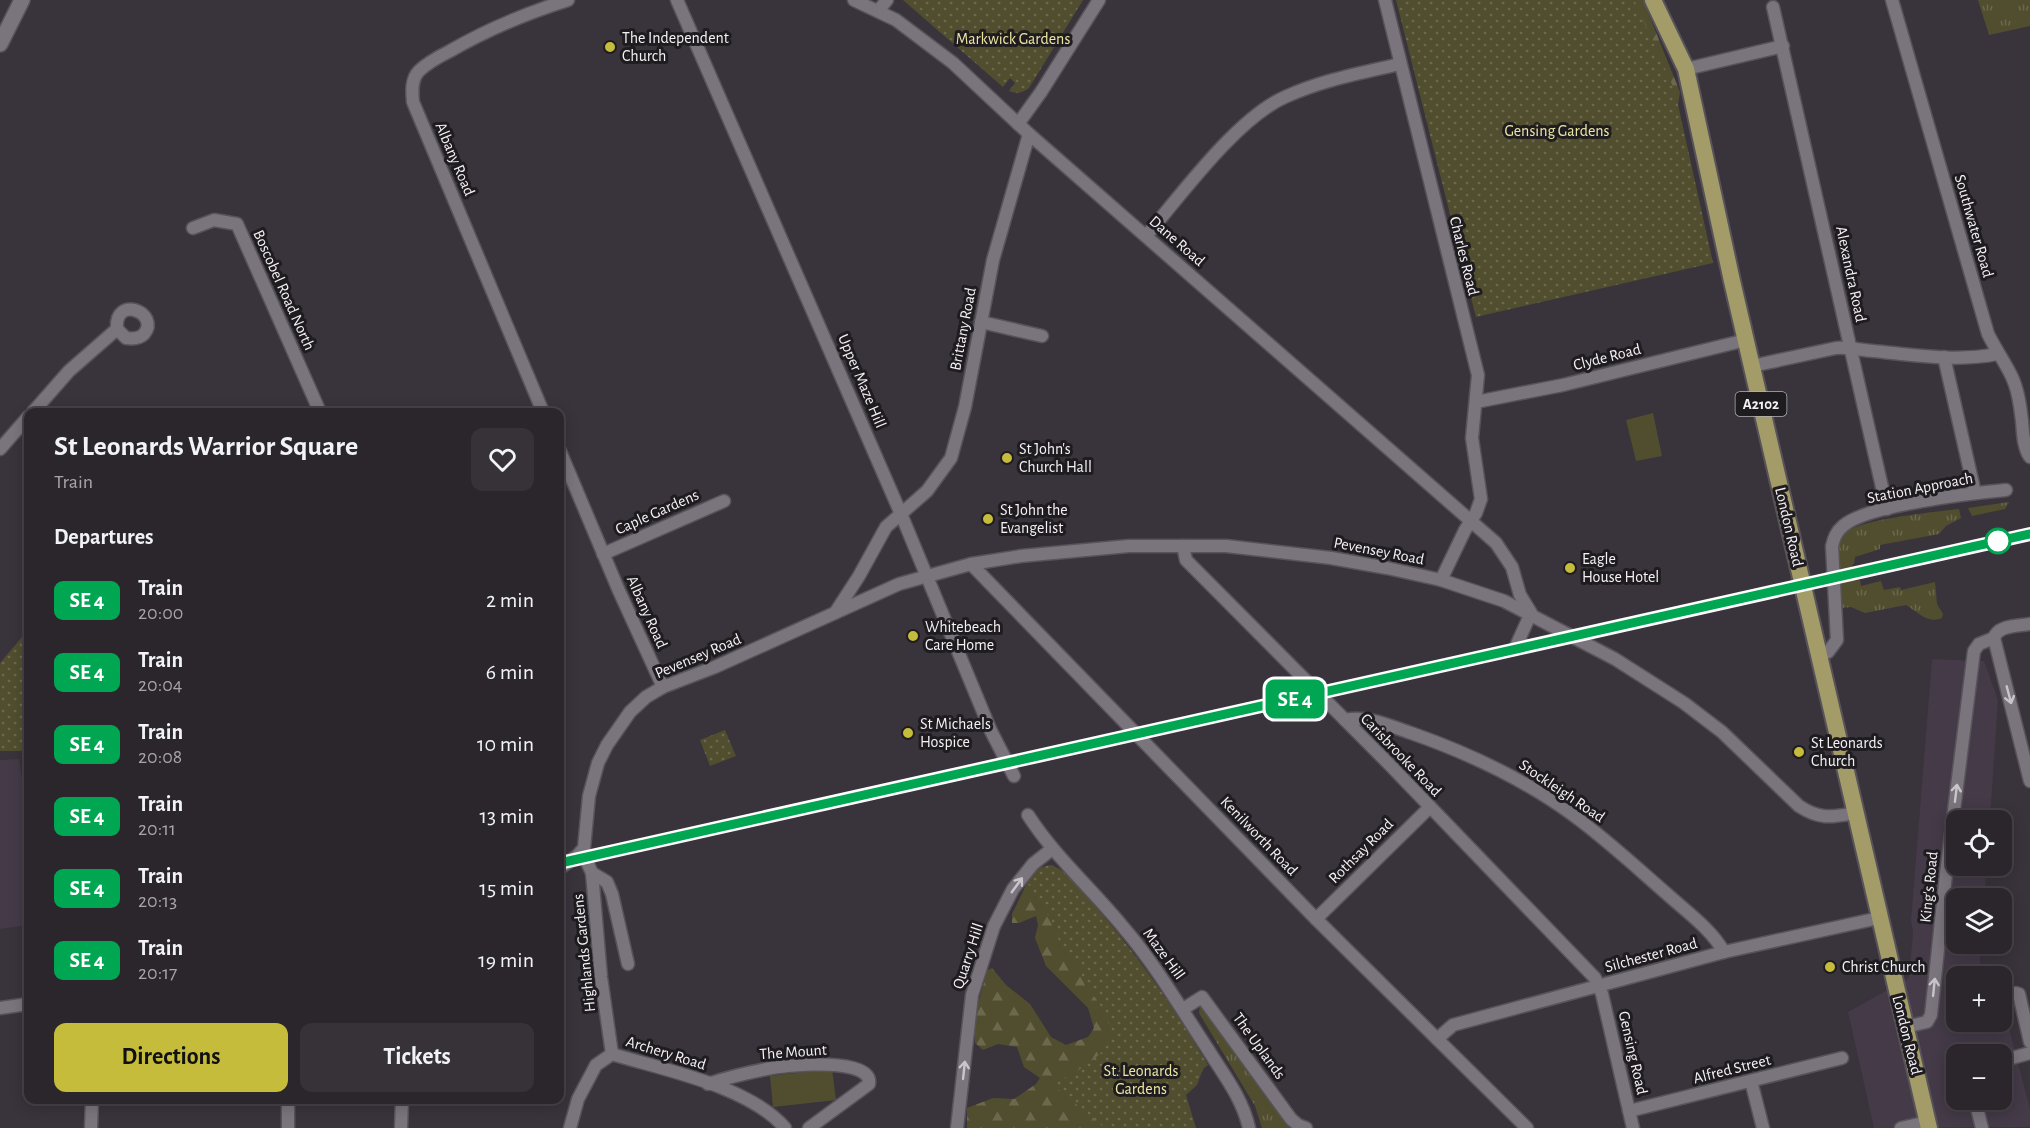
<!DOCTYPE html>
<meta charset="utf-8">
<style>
body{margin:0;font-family:"Alegreya Sans",sans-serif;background:#373238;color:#f1f3f6;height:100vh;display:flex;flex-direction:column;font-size:22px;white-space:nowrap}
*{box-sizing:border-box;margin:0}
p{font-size:20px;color:#a6a5a9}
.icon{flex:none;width:33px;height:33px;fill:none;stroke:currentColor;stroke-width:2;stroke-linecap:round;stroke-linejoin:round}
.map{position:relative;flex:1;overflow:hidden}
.details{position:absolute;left:24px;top:408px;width:540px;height:696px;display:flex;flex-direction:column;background:#2b262c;border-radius:12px;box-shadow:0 3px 15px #0003,0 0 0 2px #474348}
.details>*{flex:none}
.badge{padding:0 12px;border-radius:9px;font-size:21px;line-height:39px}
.buttons{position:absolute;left:1946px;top:810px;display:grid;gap:12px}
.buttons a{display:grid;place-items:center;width:66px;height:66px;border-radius:12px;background:#2b262c;box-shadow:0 3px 15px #0003,0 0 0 2px #474348;font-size:30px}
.map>.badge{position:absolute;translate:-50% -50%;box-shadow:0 0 0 3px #fff}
h2{padding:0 30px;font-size:22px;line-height:54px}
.round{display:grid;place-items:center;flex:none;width:63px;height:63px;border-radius:12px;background:#373238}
.headline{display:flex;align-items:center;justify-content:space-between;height:102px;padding:0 30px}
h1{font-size:28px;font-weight:700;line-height:45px}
.button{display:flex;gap:12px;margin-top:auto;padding:12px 30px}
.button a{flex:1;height:69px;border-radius:12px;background:#c6bc3c;color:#111;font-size:24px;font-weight:700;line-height:69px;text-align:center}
.button a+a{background:#373238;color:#f1f3f6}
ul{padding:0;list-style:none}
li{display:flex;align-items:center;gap:18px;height:72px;padding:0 30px}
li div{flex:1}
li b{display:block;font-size:22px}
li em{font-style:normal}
li .badge{min-width:66px;font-weight:700;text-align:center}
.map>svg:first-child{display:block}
.built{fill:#443a48;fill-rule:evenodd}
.grass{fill:url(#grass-tufts)}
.forest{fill:url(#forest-firs)}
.park{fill:url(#park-dots)}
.pitch{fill:#514e2f}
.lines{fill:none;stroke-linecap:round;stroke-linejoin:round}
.minor-casing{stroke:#575359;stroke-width:15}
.tertiary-casing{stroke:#575359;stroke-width:18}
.primary-casing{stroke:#575359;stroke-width:20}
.minor{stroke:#7a747d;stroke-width:12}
.tertiary{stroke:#7a747d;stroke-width:15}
.primary{stroke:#a39c69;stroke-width:16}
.rail-casing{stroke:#bebabf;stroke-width:6}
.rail{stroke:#1f1c20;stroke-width:4;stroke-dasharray:11;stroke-linecap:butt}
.oneway{stroke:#cac5cc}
.line-casing{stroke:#fff;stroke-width:14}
.line{stroke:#00a651;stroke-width:9}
.poi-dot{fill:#c6bc3c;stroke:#1f1c20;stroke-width:2}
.stop-dot{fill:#fff;stroke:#00a651;stroke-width:3}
.labels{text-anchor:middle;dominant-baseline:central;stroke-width:6;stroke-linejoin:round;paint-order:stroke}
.shield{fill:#1f1c20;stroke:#b5b1b6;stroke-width:1.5}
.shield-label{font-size:15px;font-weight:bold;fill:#f5f1f6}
.poi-label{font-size:16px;fill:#f5f1f6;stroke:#1f1c20;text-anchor:start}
.park-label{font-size:16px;fill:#ece7a3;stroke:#1f1c20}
.street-label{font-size:16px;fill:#f5f1f6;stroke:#1f1c20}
</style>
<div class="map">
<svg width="2030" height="1128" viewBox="0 0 2030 1128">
<defs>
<pattern id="grass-tufts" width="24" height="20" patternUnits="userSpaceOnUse" patternTransform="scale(1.5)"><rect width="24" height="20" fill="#514e2f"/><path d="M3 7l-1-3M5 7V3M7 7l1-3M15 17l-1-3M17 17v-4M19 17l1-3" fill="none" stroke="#6b684e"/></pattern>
<pattern id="forest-firs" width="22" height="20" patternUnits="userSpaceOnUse" patternTransform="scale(1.5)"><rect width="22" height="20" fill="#514e2f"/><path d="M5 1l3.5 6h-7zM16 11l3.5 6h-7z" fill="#6b684e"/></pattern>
<pattern id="park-dots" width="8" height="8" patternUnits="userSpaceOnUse" patternTransform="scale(1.5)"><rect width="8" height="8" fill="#514e2f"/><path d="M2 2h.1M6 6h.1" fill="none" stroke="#6b684e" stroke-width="1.8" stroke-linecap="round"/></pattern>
</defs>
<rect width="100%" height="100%" fill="#39333b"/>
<!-- built -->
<g class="built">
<path d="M1932 659 1984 661 1998 700 1990 820H1956V866H1987L1984 898H1956V944H1981L1979 976H1956V1022H2001V1012H2005L2030 1109V1127L1874 1128 1848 1012 1909 978 1913 932 1911 920ZM1956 1054H2001V1100H1956Z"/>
<polygon points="19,759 28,822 28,925 0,929 0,760"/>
</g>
<!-- grass -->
<g class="grass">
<polygon points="1978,0 2030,0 2030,26 1989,35"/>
<polygon points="2009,502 2005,509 1972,516 1968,508"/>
<path d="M1959 509 1961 518 1946 526 1939 534 1880 545V549L1855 557 1854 564 1852 565 1854 581 1860 580 1861 586 1881 581 1884 590 1900 587 1901 590 1935 582 1937 604 1943 614 1942 618C1927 624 1918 612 1906 605L1865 613 1851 607 1841 608C1839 591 1831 550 1843 535 1855 519 1936 512 1959 509Z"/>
<polygon points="1200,1005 1204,1005 1296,1128 1262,1128 1255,1106 1199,1013"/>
</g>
<!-- forest -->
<g class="forest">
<polygon points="1624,0 1643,0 1680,92 1677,111"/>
<polygon points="1052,875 1155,1128 967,1128 967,1108 993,1098 1014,1099 1036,1084 1040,1078 1024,1067 1017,1047 998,1044 983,1050 975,1043 975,1014 985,979 986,971 992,968 1006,985 1030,1004 1051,1037 1066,1045 1088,1037 1094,1028 1088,1008 1046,966 1035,938 1038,925 1036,916 1019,923 1012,923 1012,914 1028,881"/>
</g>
<!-- park -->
<g class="park">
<path d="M903 0H1083L1029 88C1022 93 1017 94 1009 91L1015 83 1010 78 1003 87Z"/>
<polygon points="1396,0 1634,0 1675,91 1713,263 1476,317"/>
<polygon points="28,630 28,790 24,751 0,751 0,663"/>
<polygon points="725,730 736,756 710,766 700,740"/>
<path d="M1052 865C1070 873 1083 891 1095 906 1140 958 1173 1006 1208 1065L1203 1069 1197 1085 1186 1095 1196 1128H1105L1053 1085C1074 1072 1104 1059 1113 1034L1100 1005 1085 984 1078 966 1061 945 1052 921 1027 882C1034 872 1038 866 1052 865Z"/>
</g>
<!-- pitch -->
<g class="pitch">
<polygon points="1653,413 1662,456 1636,461 1626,420"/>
<polygon points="832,1069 836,1100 773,1107 770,1076"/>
</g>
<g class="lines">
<defs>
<g id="minor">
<polyline points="677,0 901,514 991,731 1014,776"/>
<polyline points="854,0 896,20 953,63 1029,134 1496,543 1512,567 1520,595 1531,613 1517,644"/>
<polyline points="1385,0 1478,375 1472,438 1481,499 1476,513 1465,530 1441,580"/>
<path d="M1892 0 1988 334C1995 348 2004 361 2011 375 2018 389 2020 405 2022 421 2023 432 2023 447 2030 457"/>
<polyline points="1773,7 1887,509"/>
<polyline points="878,11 887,0"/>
<polyline points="1686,69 1783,46"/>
<polyline points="1018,124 1041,92 1099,0"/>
<polyline points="193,228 214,220 237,224 320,412"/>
<path d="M1146 236C1181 195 1237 118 1285 97 1322 80 1361 73 1400 64"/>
<polyline points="981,322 1042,336"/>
<polyline points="1944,357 1975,493"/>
<path d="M1752 366 1836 348C1849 347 1860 350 1873 351 1914 355 1957 362 1997 354"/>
<polyline points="1476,402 1563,385 1746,340"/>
<path d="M33 412 69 371 117 329C114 294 161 313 144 334 139 339 133 339 126 338L117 329"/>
<path d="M543 412 413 102C412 92 411 79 419 71 427 63 440 56 450 51 488 29 527 13 568 0"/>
<polyline points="0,449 28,417"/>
<polyline points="560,451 619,591 663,687"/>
<polyline points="1183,546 1186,560 1389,764 1595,978 1602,994 1633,1128"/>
<polyline points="603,554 724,501"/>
<polyline points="971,564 1316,919 1527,1128"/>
<polyline points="835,613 859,576 886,527 927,491 951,458 965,407 993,260 1029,134"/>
<polyline points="1994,638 2030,781"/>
<path d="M1994 638C1998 625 2018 626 2030 624"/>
<path d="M1818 656 1828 652 1837 640 1832 546C1834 538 1836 532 1843 526 1866 505 1973 493 2006 490"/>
<path d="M1345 720C1367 715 1390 726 1411 733 1468 753 1524 779 1573 815 1606 839 1636 867 1667 894 1687 912 1711 929 1724 952"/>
<path d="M1028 815C1055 857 1092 889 1123 927 1155 964 1180 1007 1207 1048 1223 1074 1242 1097 1249 1128"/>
<polyline points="582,851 592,873 601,977 612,1054"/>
<path d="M560 868 577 856 584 848 589 796 598 763 607 745 630 712 646 697 663 687 715 667 899 584 971 564 1021 556 1129 546H1226L1331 558 1387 568 1441 580 1504 601 1615 659 1684 703 1722 732 1799 806C1820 820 1832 817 1855 813"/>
<polyline points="592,873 607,882 612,894 628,964"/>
<polyline points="1316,919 1430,807"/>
<polyline points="2001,996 2016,993 2019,994 2030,1042"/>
<polyline points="0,1008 28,1004"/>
<polyline points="1183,1009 1202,997 1291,1119 1298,1125 1306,1128"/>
<polyline points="1905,1027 1927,1022 1931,1015 1946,874 1974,651 1979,644 1994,638"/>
<polyline points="1437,1039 1453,1025 1724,952 1879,918"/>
<polyline points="2001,1061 2030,1053"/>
<polyline points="1751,1081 1763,1128"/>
<path d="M708 1084C729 1077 750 1072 772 1068 789 1065 873 1057 869 1084L809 1128"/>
<polyline points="1975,1100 1982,1128"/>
<polyline points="1629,1111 1842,1058"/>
<polyline points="91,1128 92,1100"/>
<polyline points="288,1128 288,1100"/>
<polyline points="401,1128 402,1100"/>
<path d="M570 1128 578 1099 596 1065 612 1054C664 1070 749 1086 785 1128"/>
<polyline points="957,1128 972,995 994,926 1013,889 1033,864 1052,849"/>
<polyline points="1901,1128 1927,1122"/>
</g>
<polyline id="tertiary" points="0,44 22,0"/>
<polyline id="primary" points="1653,0 1686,69 1732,281 1929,1128"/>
</defs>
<!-- minor casing -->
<use href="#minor" class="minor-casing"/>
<!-- tertiary casing -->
<use href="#tertiary" class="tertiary-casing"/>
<!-- primary casing -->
<use href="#primary" class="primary-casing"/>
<!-- minor -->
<use href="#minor" class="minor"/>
<!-- tertiary -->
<use href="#tertiary" class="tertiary"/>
<!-- primary -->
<use href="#primary" class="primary"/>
<defs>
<polyline id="rail" points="1856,574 2030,534"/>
</defs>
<!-- rail casing -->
<use href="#rail" class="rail-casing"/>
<!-- rail -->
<use href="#rail" class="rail"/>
</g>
<!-- one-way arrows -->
<defs><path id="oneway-shaft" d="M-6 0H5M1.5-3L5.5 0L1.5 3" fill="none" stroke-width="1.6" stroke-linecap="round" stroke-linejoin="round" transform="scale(1.5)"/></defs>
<g class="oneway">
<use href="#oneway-shaft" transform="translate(2009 695) rotate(75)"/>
<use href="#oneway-shaft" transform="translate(1956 793) rotate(-83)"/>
<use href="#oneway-shaft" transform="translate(1017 885) rotate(-54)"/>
<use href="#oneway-shaft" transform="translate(1934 987) rotate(-84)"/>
<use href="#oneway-shaft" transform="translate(964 1070) rotate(-84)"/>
</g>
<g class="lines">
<defs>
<polyline id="line" points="560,863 2030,534"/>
</defs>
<!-- line casing -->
<use href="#line" class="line-casing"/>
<!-- line -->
<use href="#line" class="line"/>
</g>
<!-- markers -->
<g class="poi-dot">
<circle cx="610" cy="47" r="6"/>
<circle cx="1007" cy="458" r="6"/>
<circle cx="988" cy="519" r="6"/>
<circle cx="1570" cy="568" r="6"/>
<circle cx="913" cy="636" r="6"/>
<circle cx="908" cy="733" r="6"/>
<circle cx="1799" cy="752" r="6"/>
<circle cx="1830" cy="967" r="6"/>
</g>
<circle class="stop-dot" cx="1998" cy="541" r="12"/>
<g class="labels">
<!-- shield labels -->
<rect class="shield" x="1735.5" y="392" width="51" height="24" rx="4.5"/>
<g class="shield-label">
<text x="1761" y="404">A2102</text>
</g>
<!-- poi labels -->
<g class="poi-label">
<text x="622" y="38">The Independent<tspan x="622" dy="18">Church</tspan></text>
<text x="1019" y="449">St John's<tspan x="1019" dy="18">Church Hall</tspan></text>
<text x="1000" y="510">St John the<tspan x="1000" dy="18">Evangelist</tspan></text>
<text x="1582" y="559">Eagle<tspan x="1582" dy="18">House Hotel</tspan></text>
<text x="925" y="627">Whitebeach<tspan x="925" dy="18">Care Home</tspan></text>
<text x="920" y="724">St Michaels<tspan x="920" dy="18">Hospice</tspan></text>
<text x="1811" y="743">St Leonards<tspan x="1811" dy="18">Church</tspan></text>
<text x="1842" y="967">Christ Church</text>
</g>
<!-- park labels -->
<g class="park-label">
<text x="1013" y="39">Markwick Gardens</text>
<text x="1557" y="131">Gensing Gardens</text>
<text x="1141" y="1071">St. Leonards<tspan x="1141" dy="18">Gardens</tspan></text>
</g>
<!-- street labels -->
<g class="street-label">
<text transform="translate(455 159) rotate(67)">Albany Road</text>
<text transform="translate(1974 226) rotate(74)">Southwater Road</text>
<text transform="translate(1177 241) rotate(41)">Dane Road</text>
<text transform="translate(1464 256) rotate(76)">Charles Road</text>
<text transform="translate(1851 274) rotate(78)">Alexandra Road</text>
<text transform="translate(284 290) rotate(66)">Boscobel Road North</text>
<text transform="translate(963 329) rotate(-79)">Brittany Road</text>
<text transform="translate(1607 357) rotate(-14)">Clyde Road</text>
<text transform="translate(862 381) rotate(67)">Upper Maze Hill</text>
<text transform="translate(1920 488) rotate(-11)">Station Approach</text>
<text transform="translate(657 512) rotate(-24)">Caple Gardens</text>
<text transform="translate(1789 527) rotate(77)">London Road</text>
<text transform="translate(1379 551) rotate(11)">Pevensey Road</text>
<text transform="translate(647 612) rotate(66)">Albany Road</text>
<text transform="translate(698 656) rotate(-23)">Pevensey Road</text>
<text transform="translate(1401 755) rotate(46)">Carisbrooke Road</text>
<text transform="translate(1562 791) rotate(34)">Stockleigh Road</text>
<text transform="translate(1259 836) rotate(46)">Kenilworth Road</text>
<text transform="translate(1361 851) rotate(-45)">Rothsay Road</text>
<text transform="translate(1929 887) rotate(-84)">King's Road</text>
<text transform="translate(584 953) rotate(-96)">Highlands Gardens</text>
<text transform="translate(1164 954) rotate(54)">Maze Hill</text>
<text transform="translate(1651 955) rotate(-15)">Silchester Road</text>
<text transform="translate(968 956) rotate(-72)">Quarry Hill</text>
<text transform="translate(1907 1035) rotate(76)">London Road</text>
<text transform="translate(1259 1046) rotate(54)">The Uplands</text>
<text transform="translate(793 1052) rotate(-4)">The Mount</text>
<text transform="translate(666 1053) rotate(17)">Archery Road</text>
<text transform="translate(1633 1053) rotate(77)">Gensing Road</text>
<text transform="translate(1732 1069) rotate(-14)">Alfred Street</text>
</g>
</g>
</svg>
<div class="buttons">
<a><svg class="icon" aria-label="locate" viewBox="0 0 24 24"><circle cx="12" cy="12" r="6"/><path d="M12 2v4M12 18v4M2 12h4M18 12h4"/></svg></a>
<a><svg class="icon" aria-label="layers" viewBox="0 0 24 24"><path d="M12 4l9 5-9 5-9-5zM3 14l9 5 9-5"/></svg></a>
<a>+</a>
<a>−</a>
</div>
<b class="badge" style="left:1295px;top:699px;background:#00a651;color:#fff">SE 4</b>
<section class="details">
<div class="headline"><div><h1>St Leonards Warrior Square</h1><p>Train</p></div><a class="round"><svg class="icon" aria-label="heart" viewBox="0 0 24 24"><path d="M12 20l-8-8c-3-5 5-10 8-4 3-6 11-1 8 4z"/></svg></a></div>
<h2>Departures</h2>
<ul>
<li><span class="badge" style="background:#00a651;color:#fff">SE 4</span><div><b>Train</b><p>20:00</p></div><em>2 min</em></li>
<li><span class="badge" style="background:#00a651;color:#fff">SE 4</span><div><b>Train</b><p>20:04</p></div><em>6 min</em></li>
<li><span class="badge" style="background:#00a651;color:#fff">SE 4</span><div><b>Train</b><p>20:08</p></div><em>10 min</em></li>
<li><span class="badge" style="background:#00a651;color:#fff">SE 4</span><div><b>Train</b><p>20:11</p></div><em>13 min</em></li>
<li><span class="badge" style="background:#00a651;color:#fff">SE 4</span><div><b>Train</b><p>20:13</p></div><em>15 min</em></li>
<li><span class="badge" style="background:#00a651;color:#fff">SE 4</span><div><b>Train</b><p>20:17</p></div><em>19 min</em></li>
</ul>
<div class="button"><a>Directions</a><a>Tickets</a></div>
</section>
</div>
